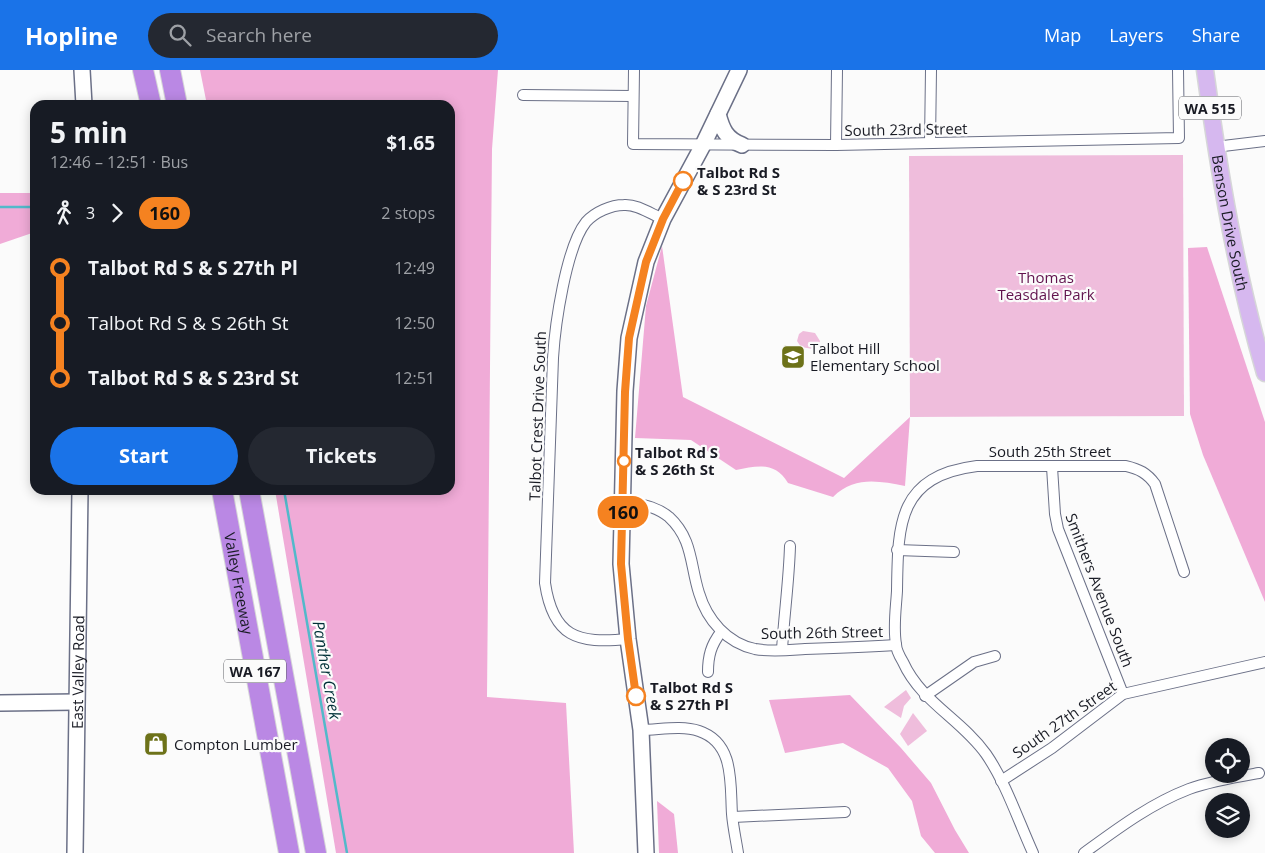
<!DOCTYPE html>
<meta charset="utf-8">
<style>
body{margin:0;font-family:"Open Sans",sans-serif;background:#242831;color:#f1f3f6;height:100vh;display:flex;flex-direction:column;font-size:19px;white-space:nowrap}
*{box-sizing:border-box;margin:0}
p{font-size:16px;color:#9ea1a6}
.icon{flex:none;width:28px;height:28px;fill:none;stroke:currentColor;stroke-width:2;stroke-linecap:round;stroke-linejoin:round}
.map{position:relative;flex:1;overflow:hidden}
.panel{position:absolute;left:30px;top:30px;width:425px;height:395px;display:flex;flex-direction:column;background:#171b24;border-radius:15px;box-shadow:0 2px 12px #0003}
.panel>*{flex:none}
.badge{padding:0 10px;border-radius:16px;font-size:18px;line-height:32px}
.buttons{position:absolute;left:1205px;top:668px;display:grid;gap:10px}
.buttons a{display:grid;place-items:center;width:45px;height:45px;border-radius:50%;background:#171b24;box-shadow:0 2px 12px #0003;font-size:25px}
.map>.badge{position:absolute;translate:-50% -50%;box-shadow:0 0 0 2px #fff}
.legs{display:flex;align-items:center;gap:8px;height:55px;padding:0 20px;font-size:16px}
.legs p{margin-inline-start:auto}
.summary{display:flex;align-items:center;justify-content:space-between;height:85px;padding:0 20px}
h1{font-size:28px;font-weight:700;line-height:38px}
.cta{display:flex;gap:10px;margin-top:auto;padding:10px 20px}
.cta a{flex:1;height:58px;border-radius:30px;background:#1a73e8;color:#fff;font-size:20px;font-weight:700;line-height:58px;text-align:center}
.cta a+a{background:#242831;color:#f1f3f6}
ul{padding:0 20px;list-style:none}
li{display:flex;align-items:center;gap:18px;height:55px;font-size:19px}
li i{display:grid;place-items:center;width:8px;height:100%;margin:0 6px;background:currentColor}
li i::after{content:'';width:12px;height:12px;margin:-6px;border:4px solid;border-radius:50%;background:#171b24}
li p{margin-inline-start:auto}
li:first-child i{background:linear-gradient(#0000 50%,currentColor 0)}
li:last-child i{background:linear-gradient(currentColor 50%,#0000 0)}
header{display:flex;align-items:center;gap:30px;box-sizing:border-box;height:70px;padding:0 25px;background:#1a73e8;color:#fff}
header strong{font-size:24px}
nav{display:flex;gap:28px;margin-inline-start:auto;font-size:18px}
.search{width:350px;height:45px;background:#242831;display:flex;align-items:center;gap:12px;box-sizing:border-box;padding:0 18px;border-radius:28px;color:#9ea1a6;font-size:19px}
.map>svg:first-child{display:block}
.green{fill:#efbddc}
.forest{fill:#f0abd7}
.lines{fill:none;stroke-linecap:round;stroke-linejoin:round}
.stream{stroke:#52b9ca;stroke-width:2.5}
.street-casing{stroke:#6b7087;stroke-width:12}
.secondary-casing{stroke:#6b7087;stroke-width:18}
.primary-casing{stroke:#d6d6d8;stroke-width:19}
.highway-casing{stroke:#d6d6d8;stroke-width:22}
.street{stroke:#fff;stroke-width:10}
.secondary{stroke:#fff;stroke-width:15}
.primary{stroke:#d6b8ef;stroke-width:16}
.highway{stroke:#ba88e4;stroke-width:20}
.line-1-casing{stroke:#fff;stroke-width:11}
.line-1{stroke:#f58220;stroke-width:8}
.stop-1-dot{fill:#fff;stroke:#f58220;stroke-width:2.5}
.labels{text-anchor:middle;dominant-baseline:central;stroke-width:4.5;stroke-linejoin:round;paint-order:stroke}
.shield{fill:#fbfbfb;stroke:#5d5e64;stroke-width:1}
.shield-label{font-size:14px;font-weight:bold;fill:#191b24}
.street-label{font-size:15px;fill:#191b24;stroke:#fbfbfb}
.stop-label{font-size:15px;font-weight:bold;fill:#191b24;stroke:#fbfbfb;text-anchor:start}
.park-label{font-size:15px;fill:#61134d;stroke:#fbfbfb}
.poi-label{font-size:15px;fill:#191b24;stroke:#fbfbfb;text-anchor:start}
.water-label{font-size:16px;font-style:italic;fill:#003138;stroke:#fbfbfb}
</style>
<header>
<strong>Hopline</strong>
<div class="search"><svg class="icon" aria-label="search" viewBox="0 0 24 24"><circle cx="10" cy="10" r="6"/><path d="M15 15l6 6"/></svg>Search here</div>
<nav><a>Map</a><a>Layers</a><a>Share</a></nav>
</header>
<div class="map">
<svg width="1265" height="783" viewBox="0 0 1265 783">
<rect width="100%" height="100%" fill="#fbfbfb"/>
<!-- green -->
<g class="green">
<polygon points="1183,85 1184,346 910,347 909,86"/>
<polygon points="803,261 815,263 820,271 819,275 813,279 801,277 797,271 799,264"/>
<polygon points="906,620 911,628 904,636 901,648 884,637"/>
<polygon points="913,643 927,661 908,676 900,664"/>
</g>
<!-- forest -->
<g class="forest">
<polygon points="200,0 498,0 492,79 487,627 566,633 574,783 336,783 275,420 450,420 450,35 207,35"/>
<polygon points="0,123 35,123 35,162 0,174"/>
<path d="M662 176 683 327 844 408 910 347 905 416C878 411 855 406 833 427L788 413C775 391 757 396 736 400L691 370 635 368 646 236Z"/>
<polygon points="1207,177 1265,352 1265,532 1203,385 1190,344 1188,178"/>
<polygon points="850,625 901,678 931,713 955,760 969,783 935,783 921,766 912,731 888,698 843,673 785,683 769,630"/>
<polygon points="657,731 674,744 678,783 659,783"/>
</g>
<g class="lines">
<!-- stream -->
<g class="stream">
<polyline points="0,137 35,137"/>
<polyline points="284,420 347,783"/>
</g>
<defs>
<g id="street">
<polyline points="634,0 633,74 836,75 1179,68 1178,0"/>
<polyline points="523,25 633,26"/>
<polyline points="930,73 931,0"/>
<polyline points="836,75 837,0"/>
<polyline points="1215,77 1265,71"/>
<polyline points="1052,397 1055,444 1058,459 1123,624"/>
<path d="M623 430C639 434 656 436 669 447 693 469 690 495 699 523 707 550 727 573 755 579 771 582 789 580 805 579 835 578 865 577 896 575"/>
<polyline points="897,480 954,482"/>
<path d="M628 569C577 574 553 567 545 513L553 288C555 255 566 177 586 152 595 142 611 135 624 135 637 134 651 144 663 149"/>
<path d="M782 580C784 545 789 511 790 476"/>
<path d="M708 602C708 586 711 575 721 562"/>
<polyline points="925,626 974,592 995,586"/>
<path d="M641 660C659 660 681 655 699 661 735 673 730 714 732 744 733 757 736 770 738 783"/>
<polyline points="1001,711 1052,678 1123,624 1265,592"/>
<polyline points="733,747 845,742"/>
<path d="M1033 783C1018 750 1006 713 986 684 961 649 921 632 903 592 900 587 896 580 896 574 893 557 896 538 897 521 898 455 897 406 977 396H1126C1139 399 1147 403 1155 414L1184 502"/>
<path d="M1084 783C1117 759 1150 734 1189 719 1211 711 1236 707 1259 703"/>
</g>
<g id="secondary">
<polyline points="82,0 84,35"/>
<path d="M718 44C722 59 726 69 742 75"/>
<polyline points="0,633 76,632"/>
<path id="s1" d="M75 783 80 420"/>
<polyline points="646,783 641,660 628,569 621,494 625,321 629,268 646,192 663,149 703,75 739,0"/>
</g>
<g id="primary">
<path id="s2" d="M1205 0C1219 102 1236 204 1265 303"/>
</g>
<g id="highway">
<polyline points="143,0 151,35"/>
<polyline points="170,0 177,35"/>
<path id="s3" d="M222 420 289 783"/>
<polyline points="249,420 316,783"/>
</g>
</defs>
<!-- street casing -->
<use href="#street" class="street-casing"/>
<!-- secondary casing -->
<use href="#secondary" class="secondary-casing"/>
<!-- primary casing -->
<use href="#primary" class="primary-casing"/>
<!-- highway casing -->
<use href="#highway" class="highway-casing"/>
<!-- street -->
<use href="#street" class="street"/>
<!-- secondary -->
<use href="#secondary" class="secondary"/>
<!-- primary -->
<use href="#primary" class="primary"/>
<!-- highway -->
<use href="#highway" class="highway"/>
</g>
<g class="lines">
<defs>
<polyline id="line-1" points="636,626 628,569 621,494 625,322 629,268 646,192 663,149 683,111"/>
</defs>
<!-- line-1 casing -->
<use href="#line-1" class="line-1-casing"/>
<!-- line-1 -->
<use href="#line-1" class="line-1"/>
</g>
<!-- icons -->
<defs>
<symbol id="school-square" viewBox="-11 -11 22 22"><rect x="-9" y="-9" width="18" height="18" rx="4" fill="#6d7219" stroke="#fbfbfb"/><path d="M0-5L7-2L0 1L-7-2ZM-4 1L0 2.5L4 1V4Q0 6-4 4Z" fill="#fff"/></symbol>
<symbol id="shop-square" viewBox="-11 -11 22 22"><rect x="-9" y="-9" width="18" height="18" rx="4" fill="#6d7219" stroke="#fbfbfb"/><path d="M-5-2.5h2.3a2.7 3.5 0 0 1 5.4 0H5L5.5 6h-11ZM-1.5-2.5h3a1.5 2.3 0 0 0-3 0Z" fill="#fff"/></symbol>
</defs>
<g fill-rule="evenodd">
<use href="#school-square" x="779" y="273" width="28" height="28"/>
<use href="#shop-square" x="142" y="660" width="28" height="28"/>
</g>
<!-- markers -->
<g class="stop-1-dot">
<circle cx="683" cy="111" r="9"/>
<circle cx="624" cy="391" r="6"/>
<circle cx="636" cy="626" r="9"/>
</g>
<g class="labels">
<!-- shield labels -->
<g class="shield">
<rect x="1179" y="26.5" width="62" height="23" rx="4"/>
<rect x="224" y="589.5" width="62" height="23" rx="4"/>
</g>
<g class="shield-label">
<text x="1210" y="38">WA 515</text>
<text x="255" y="601">WA 167</text>
</g>
<!-- street labels -->
<g class="street-label">
<text transform="translate(906 59) rotate(-1)">South 23rd Street</text>
<text stroke="none"><textPath href="#s2" startOffset="155">Benson Drive South</textPath></text>
<text transform="translate(537 346) rotate(-88)">Talbot Crest Drive South</text>
<text x="1050" y="381">South 25th Street</text>
<text stroke="none"><textPath href="#s3" startOffset="95">Valley Freeway</textPath></text>
<text transform="translate(1100 520) rotate(69)">Smithers Avenue South</text>
<text transform="translate(822 562) rotate(-1)">South 26th Street</text>
<text stroke="none"><textPath href="#s1" startOffset="181">East Valley Road</textPath></text>
<text transform="translate(1064 649) rotate(-35)">South 27th Street</text>
</g>
<!-- stop labels -->
<g class="stop-label">
<text x="697" y="102">Talbot Rd S<tspan x="697" dy="17">&amp; S 23rd St</tspan></text>
<text x="635" y="382">Talbot Rd S<tspan x="635" dy="17">&amp; S 26th St</tspan></text>
<text x="650" y="617">Talbot Rd S<tspan x="650" dy="17">&amp; S 27th Pl</tspan></text>
</g>
<!-- park labels -->
<g class="park-label">
<text x="1046" y="207">Thomas<tspan x="1046" dy="17">Teasdale Park</tspan></text>
</g>
<!-- poi labels -->
<g class="poi-label">
<text x="810" y="278">Talbot Hill<tspan x="810" dy="17">Elementary School</tspan></text>
<text x="174" y="674">Compton Lumber</text>
</g>
<!-- water labels -->
<g class="water-label">
<text transform="translate(327 600) rotate(80)">Panther Creek</text>
</g>
</g>
</svg>
<div class="buttons">
<a><svg class="icon" aria-label="locate" viewBox="0 0 24 24"><circle cx="12" cy="12" r="6"/><path d="M12 2v4M12 18v4M2 12h4M18 12h4"/></svg></a>
<a><svg class="icon" aria-label="layers" viewBox="0 0 24 24"><path d="M12 4l9 5-9 5-9-5zM3 14l9 5 9-5"/></svg></a>
</div>
<b class="badge" style="left:623px;top:442px;background:#f58220;color:#111">160</b>
<section class="panel">
<div class="summary"><div><h1>5 min</h1><p>12:46 – 12:51 · Bus</p></div><b>$1.65</b></div>
<div class="legs"><svg class="icon" aria-label="walk" viewBox="0 0 24 24"><circle cx="13" cy="4" r="2"/><path d="M13 8l-2 6 4 7M11 14l-3 7M7 12l3-4h3l4 4"/></svg>3<svg class="icon" aria-label="forward" viewBox="0 0 24 24"><path d="M9 5l7 7-7 7"/></svg><b class="badge" style="background:#f58220;color:#111">160</b><p>2 stops</p></div>
<ul>
<li><i style="color:#f58220"></i><b>Talbot Rd S &amp; S 27th Pl</b><p>12:49</p></li>
<li><i style="color:#f58220"></i><span>Talbot Rd S &amp; S 26th St</span><p>12:50</p></li>
<li><i style="color:#f58220"></i><b>Talbot Rd S &amp; S 23rd St</b><p>12:51</p></li>
</ul>
<div class="cta"><a>Start</a><a>Tickets</a></div>
</section>
</div>
